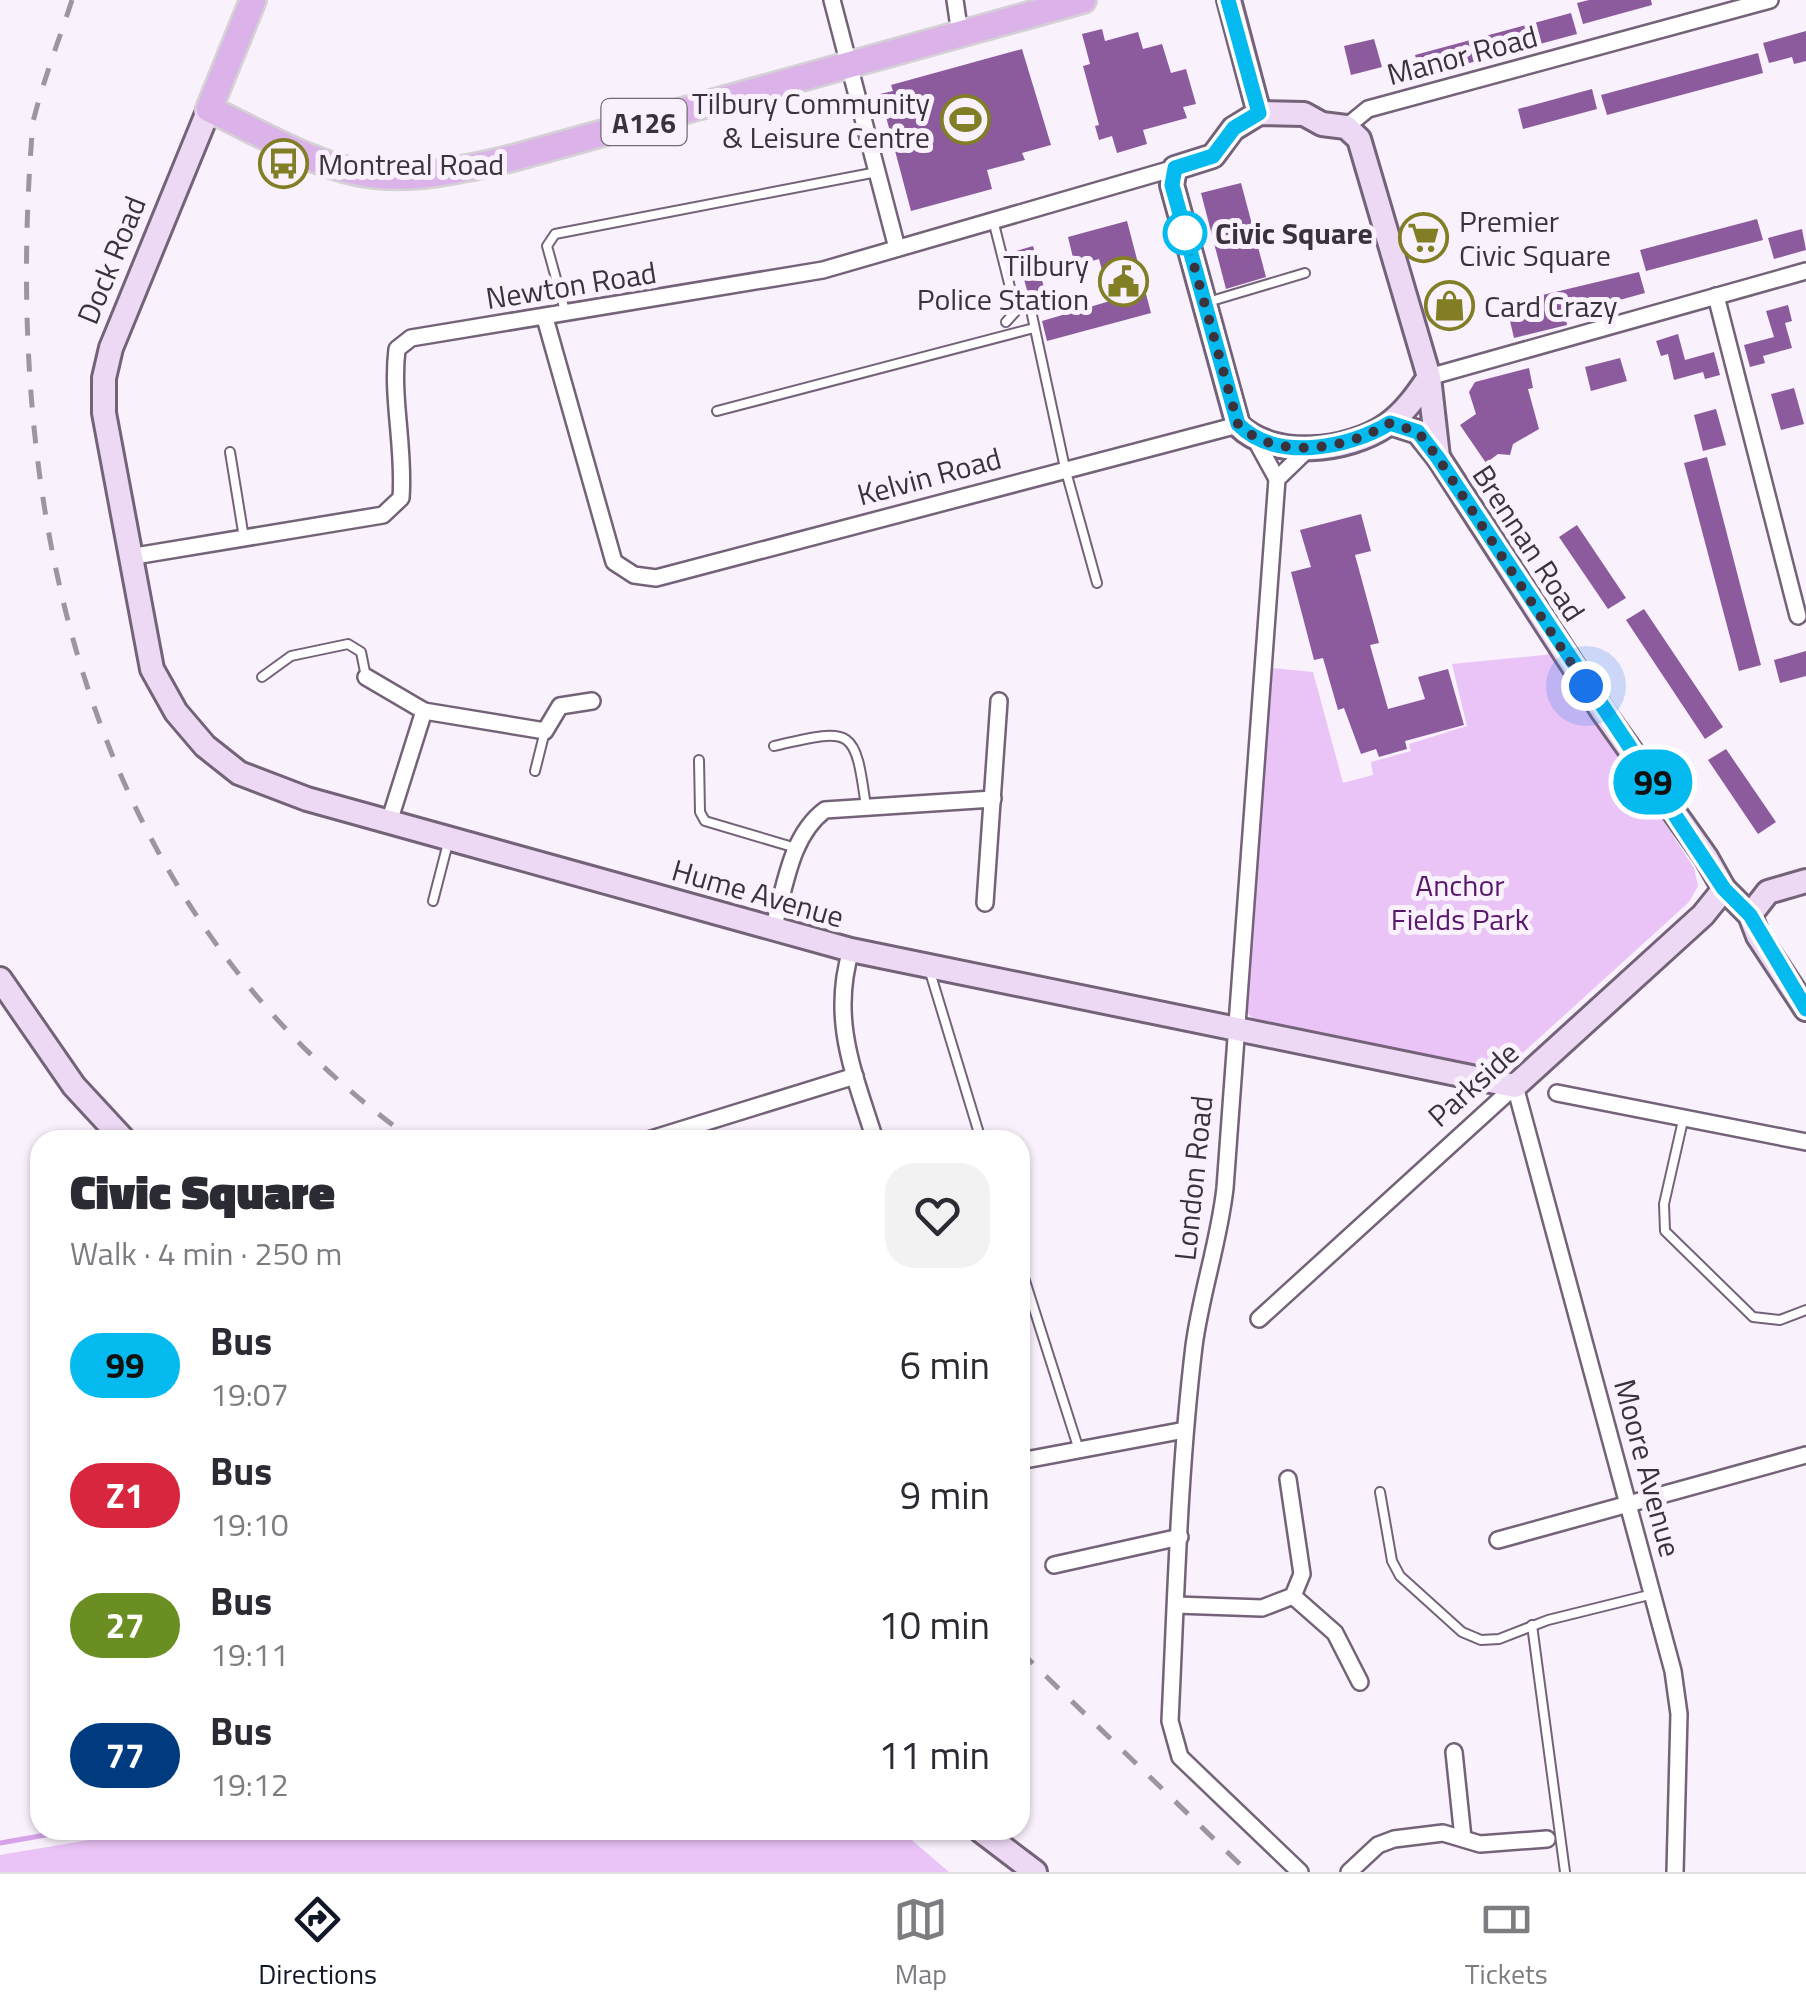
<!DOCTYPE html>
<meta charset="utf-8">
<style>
body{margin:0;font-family:"Titillium Web",sans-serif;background:#f2f2f3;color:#2b2b33;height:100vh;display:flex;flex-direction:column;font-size:38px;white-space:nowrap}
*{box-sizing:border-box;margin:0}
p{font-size:32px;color:#7c7c81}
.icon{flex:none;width:55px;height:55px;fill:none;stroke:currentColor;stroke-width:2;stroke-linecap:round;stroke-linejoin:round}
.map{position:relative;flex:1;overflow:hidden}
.drawer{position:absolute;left:30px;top:1130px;width:1000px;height:710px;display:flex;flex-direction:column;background:#fff;border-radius:30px;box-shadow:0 2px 8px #0004}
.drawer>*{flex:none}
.badge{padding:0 20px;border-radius:32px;font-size:35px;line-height:65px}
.you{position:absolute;width:50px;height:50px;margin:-25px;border:8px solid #fff;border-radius:50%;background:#1a73e8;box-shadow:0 0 0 15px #1a73e833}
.map>.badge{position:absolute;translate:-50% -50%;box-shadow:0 0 0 5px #fff}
.round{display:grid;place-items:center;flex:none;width:105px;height:105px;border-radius:30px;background:#f2f2f3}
.headline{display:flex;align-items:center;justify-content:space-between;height:170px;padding:0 40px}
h1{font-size:48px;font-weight:800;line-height:75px}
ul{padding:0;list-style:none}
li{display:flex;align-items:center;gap:30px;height:130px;padding:0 40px}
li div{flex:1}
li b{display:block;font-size:38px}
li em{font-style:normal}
li .badge{min-width:110px;font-weight:700;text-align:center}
.tabs{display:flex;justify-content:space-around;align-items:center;height:140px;border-top:2px solid #e1e1e2;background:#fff;font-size:28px;color:#7c7c81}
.tabs a{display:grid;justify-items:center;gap:5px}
.tabs .current{color:#111827}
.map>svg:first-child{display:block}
.green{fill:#eac3f7}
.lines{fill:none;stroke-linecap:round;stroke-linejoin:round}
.stream{stroke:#d7a2e9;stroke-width:5}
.building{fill:#8c5b9d}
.lane-casing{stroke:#746279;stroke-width:12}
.street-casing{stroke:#746279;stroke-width:20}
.secondary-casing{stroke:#746279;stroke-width:28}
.primary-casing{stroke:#d4d2d4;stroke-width:30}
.lane{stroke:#fff;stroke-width:8}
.street{stroke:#fff;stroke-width:15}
.secondary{stroke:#edd9f4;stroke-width:22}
.primary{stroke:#dcb3e9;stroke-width:25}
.rail{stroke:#9d96a0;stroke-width:5;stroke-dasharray:18 18;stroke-linecap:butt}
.line-casing{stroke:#fff;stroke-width:22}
.line{stroke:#05baee;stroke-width:15}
.walk{stroke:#3a333d;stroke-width:10;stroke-dasharray:0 18}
.stop-dot{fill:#fff;stroke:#05baee;stroke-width:5}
.labels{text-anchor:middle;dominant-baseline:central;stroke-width:10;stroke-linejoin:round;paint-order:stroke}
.shield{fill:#f9f1fc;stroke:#736c76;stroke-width:2.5}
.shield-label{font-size:28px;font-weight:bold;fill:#3a333d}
.street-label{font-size:30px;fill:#3a333d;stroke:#f9f1fc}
.poi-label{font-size:30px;fill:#3a333d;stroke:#f9f1fc;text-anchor:start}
.stop-label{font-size:30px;font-weight:bold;fill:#3a333d;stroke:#f9f1fc;text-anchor:start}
.park-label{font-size:30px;fill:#59186c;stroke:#f9f1fc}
</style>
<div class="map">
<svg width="1806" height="1872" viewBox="0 0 1806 1872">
<rect width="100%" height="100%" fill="#f9f1fc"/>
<!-- green -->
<g class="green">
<polygon points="1554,654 1694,868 1698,886 1689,902 1515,1060 1487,1070 1256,1022 1245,1010 1245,993 1272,668 1313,672 1343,783 1373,775 1371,762 1411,751 1409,744 1467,726 1452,664"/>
<polygon points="148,1830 900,1830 949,1872 0,1872 0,1855"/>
</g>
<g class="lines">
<!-- stream -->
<polyline class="stream" points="0,1843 74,1830"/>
</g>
<!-- building -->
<g class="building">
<polygon points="1589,0 1651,0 1652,5 1583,24 1577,3"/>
<polygon points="1571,13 1577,34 1421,76 1415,55"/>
<polygon points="1102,29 1105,41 1138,32 1143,49 1162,44 1171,73 1186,69 1196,104 1183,107 1187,118 1143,130 1147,144 1117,153 1112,136 1099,140 1095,126 1099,125 1083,66 1090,64 1082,34"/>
<polygon points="1806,31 1806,61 1794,64 1792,57 1769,63 1763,43"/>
<polygon points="1374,39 1382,67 1351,75 1344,46"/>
<polygon points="1022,49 1051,145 1022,153 1025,160 987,170 992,189 911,211 880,94 893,91 891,85"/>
<polygon points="1758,53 1763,73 1607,115 1601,95"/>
<polygon points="1592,89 1597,109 1523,129 1518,109"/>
<polygon points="1241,183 1266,277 1226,289 1201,193"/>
<polygon points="1757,219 1763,240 1646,271 1640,250"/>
<polygon points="1127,221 1151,313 1047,341 1042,321 1110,301 1099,259 1075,266 1068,237"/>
<polygon points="1802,229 1806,250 1774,259 1768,238"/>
<polygon points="1033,246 1047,299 1031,304 1016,251"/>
<polygon points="1639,272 1645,293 1565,315 1567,325 1514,338 1510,321 1534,315 1530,298"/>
<polygon points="1788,305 1792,321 1785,323 1792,348 1763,356 1765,363 1750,367 1744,345 1774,337 1766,311"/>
<polygon points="1678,334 1685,360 1714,352 1720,375 1705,379 1703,372 1674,380 1668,354 1661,356 1656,341"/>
<polygon points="1620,358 1627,381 1591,391 1585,367"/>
<polygon points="1529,368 1533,388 1528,389 1539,429 1513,444 1510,455 1498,454 1486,463 1460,425 1476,414 1469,392 1475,382"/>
<polygon points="1794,388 1804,424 1781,430 1771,394"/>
<polygon points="1716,409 1726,445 1703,451 1694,415"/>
<polygon points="1707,457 1761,665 1739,671 1684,463"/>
<polygon points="1361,514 1371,551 1355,555 1379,643 1370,645 1388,709 1425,699 1418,677 1448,669 1464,725 1405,741 1407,749 1379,757 1376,749 1361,754 1344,708 1338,710 1323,658 1314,660 1291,572 1311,567 1300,530"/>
<polygon points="1577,525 1626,598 1608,609 1559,537"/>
<polygon points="1644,609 1723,727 1705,739 1626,620"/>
<polygon points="1806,651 1806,676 1780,683 1774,660"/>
<polygon points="1726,749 1776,822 1758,834 1708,760"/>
</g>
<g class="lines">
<defs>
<g id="lane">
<polyline points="993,220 1016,311 1006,322"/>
<polyline points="1208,302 1305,273"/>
<polyline points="565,311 547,246 555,234 877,172"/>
<polyline points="1032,315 1065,468 1097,583"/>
<polyline points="717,411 1034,328"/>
<polyline points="230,452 244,538"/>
<polyline points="262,677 291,656 348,644 361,652 366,677"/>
<path d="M774 746C853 728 855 726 866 807"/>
<polyline points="699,760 700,812 705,821 796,848"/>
<polyline points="535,771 545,731"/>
<polyline points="433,901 448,843"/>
<polyline points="930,972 981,1140"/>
<polyline points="1684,1116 1664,1204 1665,1231 1753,1317 1780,1320 1806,1310"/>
<polyline points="1020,1265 1079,1450"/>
<polyline points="1380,1492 1392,1561 1400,1576 1462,1632 1481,1640 1499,1639 1548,1620 1653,1594"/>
<polyline points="1532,1625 1565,1872"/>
</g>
<g id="street">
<polyline points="832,0 897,248"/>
<polyline points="955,0 960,34"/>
<polyline points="1346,127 1368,109 1770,0"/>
<polyline points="1716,296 1798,616"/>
<polyline points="545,318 614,562 634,575 656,578 1238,425"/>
<polyline points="1429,377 1806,271"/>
<polyline points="1255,439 1277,479"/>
<path d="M129 557 383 515 401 498C405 448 391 399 397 349L411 338 823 270 1175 168"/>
<polyline points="366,677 424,711 389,822"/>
<polyline points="424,711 545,731 560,706 592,701"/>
<polyline points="985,903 999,701"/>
<path d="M773 929C785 888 790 836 825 810L993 799"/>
<path d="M851 950C830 1020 854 1073 875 1140"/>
<polyline points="1557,1093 1806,1142"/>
<polyline points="648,1140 855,1076"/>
<polyline points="1259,1319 1515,1086 1673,1671 1679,1714 1675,1872"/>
<polyline points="1020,1461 1185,1430"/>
<polyline points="1498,1540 1806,1455"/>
<polyline points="1054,1565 1180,1537"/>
<polyline points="1293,1596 1335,1633 1360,1682"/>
<polyline points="1176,1605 1262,1608 1293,1596 1302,1574 1288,1479"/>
<polyline points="1454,1752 1463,1838"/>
<path d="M1300 1872 1180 1757 1170 1721C1176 1596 1179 1470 1194 1346 1201 1293 1219 1242 1225 1188L1277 479 1308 449"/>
<polyline points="1349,1872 1378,1845 1394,1839 1443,1833 1480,1844 1547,1839"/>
</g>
<g id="secondary">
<polyline points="1229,0 1259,113"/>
<polyline points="209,109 111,348 104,378 104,413 152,669 176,712 205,746 239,773 307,799 851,950 1515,1086 1703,915 1724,889"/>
<path d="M1429 377C1417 395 1405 412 1387 425 1348 452 1273 460 1238 425L1172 185 1175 168 1213 156 1233 129 1259 113 1304 114 1322 124 1346 127 1359 139 1429 377 1438 457"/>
<polyline points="1390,423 1418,432 1438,457 1603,712 1706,857 1724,889 1750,915 1758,936 1806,1009"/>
<polyline points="1750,915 1768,892 1806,881"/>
<polyline points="0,979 74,1086 124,1140"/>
<polyline points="980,1830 1035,1872"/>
</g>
<path id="primary" d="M253 0 209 109C261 133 318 169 375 175 422 180 468 168 513 158L1083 0"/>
</defs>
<!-- lane casing -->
<use href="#lane" class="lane-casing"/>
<!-- street casing -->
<use href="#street" class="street-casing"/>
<!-- secondary casing -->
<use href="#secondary" class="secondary-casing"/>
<!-- primary casing -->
<use href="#primary" class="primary-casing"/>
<!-- lane -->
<use href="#lane" class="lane"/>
<!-- street -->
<use href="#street" class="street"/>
<!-- secondary -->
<use href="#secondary" class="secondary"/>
<!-- primary -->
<use href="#primary" class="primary"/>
<!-- rail -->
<g class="rail">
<path d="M72 0C59 40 43 81 33 122 0 512 87 907 413 1140"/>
<polyline points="1020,1651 1248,1872"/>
</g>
</g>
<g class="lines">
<defs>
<path id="line" d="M1228 0 1259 113 1234 128 1213 156 1175 168 1172 185 1238 424C1275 462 1348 449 1390 423L1418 432 1438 458 1724 889 1750 915 1806 1009"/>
</defs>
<!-- line casing -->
<use href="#line" class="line-casing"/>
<!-- line -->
<use href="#line" class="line"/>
<!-- walk -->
<path class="walk" d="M1185 233 1238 424C1275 462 1348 449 1390 423L1418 432 1438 458 1586 686"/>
</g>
<!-- icons -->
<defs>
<symbol id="stadium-ring" viewBox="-11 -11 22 22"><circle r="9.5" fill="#f9f1fc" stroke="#817e26" stroke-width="1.5"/><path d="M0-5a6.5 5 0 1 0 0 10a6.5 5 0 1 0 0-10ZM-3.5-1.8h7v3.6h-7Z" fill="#817e26"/></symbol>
<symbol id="bus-ring" viewBox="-11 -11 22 22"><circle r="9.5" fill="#f9f1fc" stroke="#817e26" stroke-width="1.5"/><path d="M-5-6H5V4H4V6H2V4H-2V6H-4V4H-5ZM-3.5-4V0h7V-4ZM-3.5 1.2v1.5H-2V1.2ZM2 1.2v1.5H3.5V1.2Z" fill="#817e26"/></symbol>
<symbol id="supermarket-ring" viewBox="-11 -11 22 22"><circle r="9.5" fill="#f9f1fc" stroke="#817e26" stroke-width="1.5"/><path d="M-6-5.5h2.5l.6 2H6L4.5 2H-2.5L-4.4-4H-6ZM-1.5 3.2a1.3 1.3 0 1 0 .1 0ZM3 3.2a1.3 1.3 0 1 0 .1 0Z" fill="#817e26"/></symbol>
<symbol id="civic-ring" viewBox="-11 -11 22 22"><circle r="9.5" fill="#f9f1fc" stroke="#817e26" stroke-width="1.5"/><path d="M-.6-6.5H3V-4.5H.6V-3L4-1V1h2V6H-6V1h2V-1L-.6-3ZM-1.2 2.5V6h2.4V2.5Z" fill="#817e26"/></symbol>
<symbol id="shop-ring" viewBox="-11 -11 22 22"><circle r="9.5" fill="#f9f1fc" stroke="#817e26" stroke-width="1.5"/><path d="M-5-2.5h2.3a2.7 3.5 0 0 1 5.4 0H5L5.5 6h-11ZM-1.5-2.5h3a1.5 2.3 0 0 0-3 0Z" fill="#817e26"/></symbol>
</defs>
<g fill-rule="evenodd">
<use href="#stadium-ring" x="938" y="92" width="55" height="55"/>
<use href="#bus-ring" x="256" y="136" width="55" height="55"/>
<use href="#supermarket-ring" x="1396" y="210" width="55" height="55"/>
<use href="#civic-ring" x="1096" y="254" width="55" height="55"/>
<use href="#shop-ring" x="1422" y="278" width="55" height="55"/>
</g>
<!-- markers -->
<circle class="stop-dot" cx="1185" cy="233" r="20"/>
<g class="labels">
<!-- shield labels -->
<rect class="shield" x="601.5" y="99" width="85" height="46" rx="8"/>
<g class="shield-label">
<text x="644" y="122">A126</text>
</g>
<!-- street labels -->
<g class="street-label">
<text transform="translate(1462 55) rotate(-15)">Manor Road</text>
<text transform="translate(111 260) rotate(-68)">Dock Road</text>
<text transform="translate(571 285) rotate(-9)">Newton Road</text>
<text transform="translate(929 476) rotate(-15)">Kelvin Road</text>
<text transform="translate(1529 543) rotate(57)">Brennan Road</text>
<text transform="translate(758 893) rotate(16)">Hume Avenue</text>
<text transform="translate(1473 1084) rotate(-42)">Parkside</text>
<text transform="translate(1193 1178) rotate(-84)">London Road</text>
<text transform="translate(1648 1468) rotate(75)">Moore Avenue</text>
</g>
<!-- poi labels -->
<g class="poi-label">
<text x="930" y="103" text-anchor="end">Tilbury Community<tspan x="930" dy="34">&amp; Leisure Centre</tspan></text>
<text x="318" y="164">Montreal Road</text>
<text x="1459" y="221">Premier<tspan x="1459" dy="34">Civic Square</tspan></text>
<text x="1089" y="265" text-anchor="end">Tilbury<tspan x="1089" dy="34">Police Station</tspan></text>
<text x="1484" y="306">Card Crazy</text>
</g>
<!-- stop labels -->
<g class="stop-label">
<text x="1215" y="233">Civic Square</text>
</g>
<!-- park labels -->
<g class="park-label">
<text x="1460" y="885">Anchor<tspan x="1460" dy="34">Fields Park</tspan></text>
</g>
</g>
</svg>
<div class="you" style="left:1586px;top:686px"></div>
<b class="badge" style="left:1653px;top:782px;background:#05baee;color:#111">99</b>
<section class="drawer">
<div class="headline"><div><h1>Civic Square</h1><p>Walk · 4 min · 250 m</p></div><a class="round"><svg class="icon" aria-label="heart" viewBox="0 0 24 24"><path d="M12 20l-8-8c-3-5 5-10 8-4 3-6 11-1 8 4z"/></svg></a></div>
<ul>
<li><span class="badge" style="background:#05baee;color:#111">99</span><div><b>Bus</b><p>19:07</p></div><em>6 min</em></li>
<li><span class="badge" style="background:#d7263d;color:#fff">Z1</span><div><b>Bus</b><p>19:10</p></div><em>9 min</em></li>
<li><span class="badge" style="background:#6b8e23;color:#fff">27</span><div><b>Bus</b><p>19:11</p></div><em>10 min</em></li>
<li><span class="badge" style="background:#003b80;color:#fff">77</span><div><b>Bus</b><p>19:12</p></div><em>11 min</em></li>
</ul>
</section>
</div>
<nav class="tabs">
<a class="current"><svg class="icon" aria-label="directions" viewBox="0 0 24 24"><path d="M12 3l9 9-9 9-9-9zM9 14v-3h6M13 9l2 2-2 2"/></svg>Directions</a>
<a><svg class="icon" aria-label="map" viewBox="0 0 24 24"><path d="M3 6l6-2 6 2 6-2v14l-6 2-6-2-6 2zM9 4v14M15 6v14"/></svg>Map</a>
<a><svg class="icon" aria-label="tickets" viewBox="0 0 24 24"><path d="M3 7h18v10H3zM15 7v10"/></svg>Tickets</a>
</nav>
